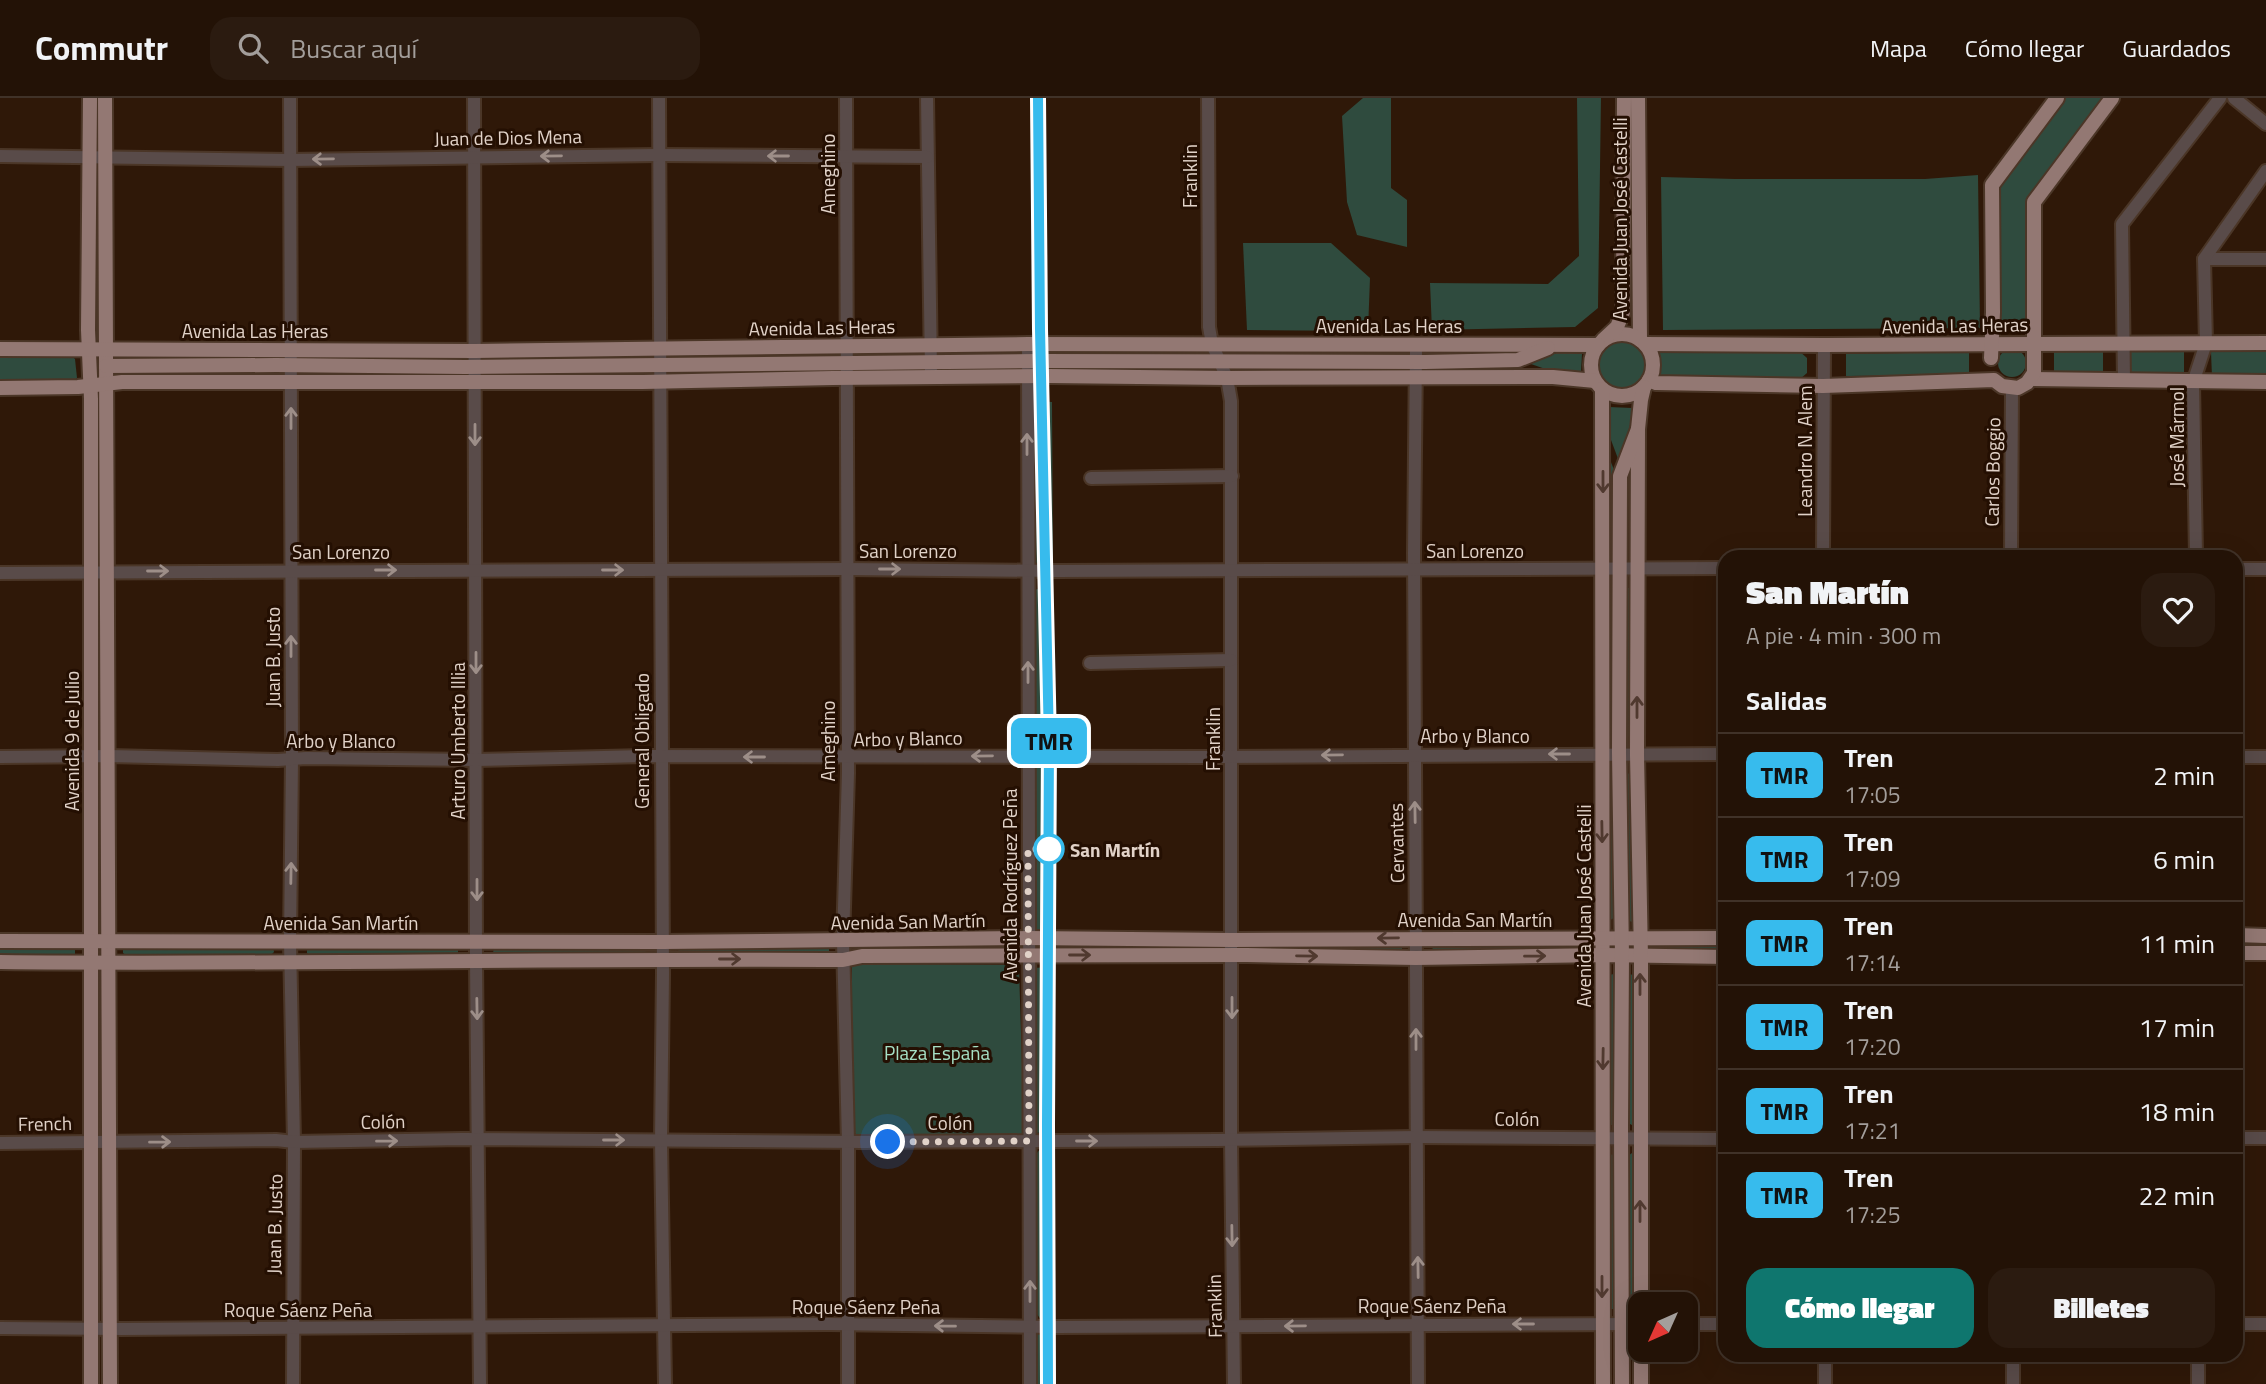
<!DOCTYPE html>
<html lang="es">
<meta charset="utf-8">
<style>
body{margin:0;font-family:"Titillium Web",sans-serif;background:#2b1b10;color:#f1f3f6;height:100vh;display:flex;flex-direction:column;font-size:26px;white-space:nowrap}
*{box-sizing:border-box;margin:0}
p{font-size:23px;color:#a39e9b}
.icon{flex:none;width:38px;height:38px;fill:none;stroke:currentColor;stroke-width:2;stroke-linecap:round;stroke-linejoin:round}
.map{position:relative;flex:1;overflow:hidden}
.drawer{position:absolute;left:1718px;top:452px;width:525px;height:812px;display:flex;flex-direction:column;background:#231206;border-radius:21px;box-shadow:0 7px 28px #0002,0 0 0 2px #403228}
.drawer>*{flex:none}
.badge{padding:0 14px;border-radius:10px;font-size:24px;line-height:46px}
.needle{width:46px;rotate:225deg}
.fabs{position:absolute;left:1628px;top:1194px;display:grid;gap:14px}
.fabs a{display:grid;place-items:center;width:70px;height:70px;border-radius:14px;background:#231206;box-shadow:0 7px 28px #0002,0 0 0 2px #403228;font-size:35px}
.you{position:absolute;width:35px;height:35px;margin:-18px;border:5px solid #fff;border-radius:50%;background:#1a73e8;box-shadow:0 0 0 10px #1a73e833}
.map>.badge{position:absolute;translate:-50% -50%;box-shadow:0 0 0 4px #fff}
h2{padding:0 28px;font-size:26px;line-height:63px}
.round{display:grid;place-items:center;flex:none;width:74px;height:74px;border-radius:21px;background:#2b1b10}
.overview{display:flex;align-items:center;justify-content:space-between;height:119px;padding:0 28px}
h1{font-size:33px;font-weight:800;line-height:52px}
.action{display:flex;gap:14px;margin-top:auto;padding:14px 28px}
.action a{flex:1;height:80px;border-radius:21px;background:#0f766e;color:#fff;font-size:28px;font-weight:800;line-height:80px;text-align:center}
.action a+a{background:#2b1b10;color:#f1f3f6}
ul{padding:0;list-style:none}
li{display:flex;align-items:center;gap:21px;height:84px;padding:0 28px;border-top:2px solid #403228}
li div{flex:1}
li b{display:block;font-size:26px}
li em{font-style:normal}
li .badge{min-width:77px;font-weight:700;text-align:center}
header{display:flex;align-items:center;gap:42px;box-sizing:border-box;height:98px;padding:0 35px;background:#231206;border-bottom:2px solid #403228}
header strong{font-size:33px}
nav{display:flex;gap:38px;margin-inline-start:auto;font-size:24px}
.search{width:490px;height:63px;background:#2b1b10;display:flex;align-items:center;gap:18px;box-sizing:border-box;padding:0 24px;border-radius:21px;color:#a39e9b;font-size:26px}
.map>svg:first-child{display:block}
.green{fill:#2f4b3e}
.lines{fill:none;stroke-linecap:round;stroke-linejoin:round}
.minor-casing{stroke:#4b3627;stroke-width:16}
.major-casing{stroke:#4b3627;stroke-width:18}
.minor{stroke:#594b49;stroke-width:12}
.major{stroke:#937873;stroke-width:14}
.rail{stroke:#857265;stroke-width:3.5;stroke-dasharray:3.5 7;stroke-linecap:butt}
.oneway{stroke:#9d8e88}
.oneway2{stroke:#50392f}
.line-casing{stroke:#fff;stroke-width:16}
.line{stroke:#37bbed;stroke-width:10}
.walk{stroke:#e1d2c8;stroke-width:7;stroke-dasharray:0 12.6}
.stop-dot{fill:#fff;stroke:#37bbed;stroke-width:3.5}
.labels{text-anchor:middle;dominant-baseline:central;stroke-width:6;stroke-linejoin:round;paint-order:stroke}
.street-label{font-size:19px;fill:#e1d2c8;stroke:#240f02}
.stop-label{font-size:19px;font-weight:bold;fill:#e1d2c8;stroke:#240f02;text-anchor:start}
.park-label{font-size:19px;fill:#a6e0c5;stroke:#240f02}
</style>
<header>
<strong>Commutr</strong>
<div class="search"><svg class="icon" aria-label="search" viewBox="0 0 24 24"><circle cx="10" cy="10" r="6"/><path d="M15 15l6 6"/></svg>Buscar aquí</div>
<nav><a>Mapa</a><a>Cómo llegar</a><a>Guardados</a></nav>
</header>
<div class="map">
<svg width="2266" height="1286" viewBox="0 0 2266 1286">
<rect width="100%" height="100%" fill="#2f1808"/>
<!-- green -->
<g class="green">
<polygon points="1363,0 1391,0 1391,90 1407,102 1407,149 1357,137 1347,104 1342,18"/>
<polygon points="1577,0 1601,0 1598,210 1575,229 1432,232 1430,185 1548,186 1579,158"/>
<path d="M2064 0H2103L2028 100 2026 111 2027 217C2025 229 2020 231 2009 232L1998 223 1999 92 2002 83Z"/>
<polygon points="1978,77 1980,230 1663,232 1661,79 1735,81 1925,81"/>
<polygon points="95,83 99,83 97,232 93,232"/>
<polygon points="1243,145 1331,145 1370,180 1368,233 1247,232"/>
<circle cx="1622" cy="267" r="27"/>
<circle cx="2012" cy="265" r="14"/>
<polygon points="1055,252 1187,252 1188,258 1056,257"/>
<polygon points="1243,252 1396,252 1397,259 1243,259"/>
<polygon points="1660,252 1798,252 1807,260 1807,275 1800,281 1660,280"/>
<rect x="2054" y="252" width="49" height="25"/>
<polygon points="2131,253 2184,253 2184,277 2131,278"/>
<polygon points="1559,254 1582,256 1581,274 1554,274 1528,265"/>
<polygon points="1969,254 1969,277 1846,278 1846,256"/>
<polygon points="2211,254 2266,254 2266,278 2212,279"/>
<polygon points="0,255 68,255 75,261 77,280 70,286 0,287"/>
<polygon points="641,255 641,263 489,264 489,257"/>
<polygon points="827,255 828,262 676,262 676,256"/>
<rect x="490" y="272" width="154" height="8"/>
<polygon points="129,274 272,274 274,278 127,280"/>
<polygon points="1034,303 1052,304 1053,464 1051,467 1038,468 1033,460"/>
<polygon points="1609,309 1632,310 1631,334 1620,366 1608,334"/>
<polygon points="1607,354 1616,377 1614,450 1606,450"/>
<polygon points="1053,488 1054,652 1039,651 1034,641 1033,492"/>
<polygon points="1608,489 1614,491 1614,634 1612,637 1608,636"/>
<polygon points="1628,490 1632,490 1632,637 1629,638 1626,634 1626,493"/>
<polygon points="96,496 101,496 100,644 95,643"/>
<polygon points="1054,664 1052,836 1038,836 1032,827 1036,669 1039,665"/>
<polygon points="1609,674 1613,674 1615,819 1609,823"/>
<polygon points="1632,674 1635,821 1633,824 1629,823 1627,820 1625,677"/>
<polygon points="98,686 102,686 100,827 97,828"/>
<polygon points="1214,846 1214,853 1062,853 1062,849"/>
<polygon points="1585,846 1586,850 1583,852 1433,854 1432,847"/>
<polygon points="1654,847 1725,847 1725,855 1652,852"/>
<polygon points="0,848 73,848 75,851 75,858 0,860"/>
<polygon points="127,848 273,849 274,854 271,857 127,858 123,855 123,850"/>
<polygon points="646,848 646,853 643,856 496,858 493,855 494,850"/>
<polygon points="1247,848 1402,848 1402,852 1400,854 1247,852"/>
<polygon points="458,849 458,855 453,856 310,858 307,855 307,850"/>
<polygon points="678,850 829,851 829,859 679,858"/>
<polygon points="857,866 1014,867 1019,870 1024,1033 1021,1038 859,1040 852,1032 852,869"/>
<polygon points="1051,869 1054,1033 1036,1035 1034,1033 1033,870"/>
<polygon points="1614,876 1616,1024 1613,1027 1609,1027 1609,877"/>
<polygon points="1628,876 1634,877 1634,1025 1632,1027 1626,1024"/>
<polygon points="1055,1049 1053,1221 1041,1222 1037,1216 1037,1055 1040,1051"/>
<polygon points="1632,1055 1634,1057 1634,1210 1633,1213 1626,1210 1628,1058"/>
<polygon points="1608,1056 1614,1057 1616,1208 1613,1211 1609,1211"/>
<polygon points="1055,1234 1055,1286 1034,1286 1034,1240 1037,1235"/>
</g>
<g class="lines">
<defs>
<g id="minor">
<polyline points="290,0 292,660 290,844 294,1044 293,1286"/>
<polyline points="474,0 476,862 480,1286"/>
<polyline points="659,0 663,876 661,1043 665,1286"/>
<polyline points="846,0 848,675 843,843 848,1044 848,1286"/>
<polyline points="927,0 931,273"/>
<polyline points="1208,0 1209,229 1212,246 1227,280 1231,303 1231,1042 1234,1286"/>
<polyline points="2234,0 2266,26"/>
<polyline points="0,58 289,62 659,57 927,59"/>
<polyline points="2204,161 2266,161"/>
<polyline points="1028,246 1030,1286"/>
<polyline points="1416,254 1414,455 1418,1286"/>
<polyline points="2124,283 2122,126 2220,0"/>
<polyline points="1091,380 1232,378"/>
<polyline points="1823,458 1824,247"/>
<polyline points="2011,458 2012,290"/>
<polyline points="2196,458 2193,285 2206,245 2204,161 2266,73"/>
<polyline points="2236,471 2266,471"/>
<polyline points="0,475 846,471 1057,473 1726,470"/>
<polyline points="1090,565 1231,562"/>
<polyline points="0,659 109,658 278,662 306,660 476,662 645,658 1216,659 1726,656"/>
<polyline points="2236,659 2266,659"/>
<polyline points="2236,1040 2266,1040"/>
<polyline points="0,1045 276,1042 294,1044 462,1041 863,1044 1216,1042 1416,1039 1726,1041"/>
<polyline points="1685,1226 1726,1226"/>
<polyline points="2236,1226 2266,1226"/>
<polyline points="0,1230 122,1231 828,1226 1057,1229 1640,1226"/>
<polyline points="1825,1256 1825,1286"/>
<polyline points="2013,1256 2013,1286"/>
<polyline points="2198,1256 2198,1286"/>
</g>
<g id="major">
<polyline points="90,0 88,232 91,301 91,1286"/>
<polyline points="105,0 110,1286"/>
<polyline points="1638,0 1640,242"/>
<circle cx="1622" cy="267" r="31"/>
<polyline points="1603,242 1617,229 1623,214 1624,0"/>
<polyline points="1645,246 1824,247 2266,245"/>
<polyline points="0,251 475,253 1028,246 1598,247"/>
<polyline points="1991,260 1993,214 1992,87 2057,0"/>
<polyline points="106,268 276,267 465,269 1040,263 1425,264 1518,262 1548,250"/>
<polyline points="2031,281 2266,284"/>
<polyline points="1649,282 1656,285 1823,288 1994,282 2002,288 2018,290 2027,285 2034,275 2034,104 2112,0"/>
<polyline points="0,290 78,289 122,284 643,284 833,280 1049,278 1227,280 1553,279 1595,283"/>
<polyline points="1602,291 1603,1286"/>
<polyline points="2236,837 2266,838"/>
<polyline points="0,843 662,844 1028,840 1232,842 1726,840"/>
<polyline points="2236,855 2266,855"/>
<path d="M0 864C281 867 562 860 843 862L862 858 1247 857 1416 860 1604 857 1726 859"/>
<polyline points="1641,1206 1641,859 1637,657 1638,331 1641,302 1644,289"/>
<polyline points="1641,1251 1641,1286"/>
<polyline points="1622,1286 1621,1028 1622,857 1619,655 1620,378 1638,331"/>
</g>
</defs>
<!-- minor casing -->
<use href="#minor" class="minor-casing"/>
<!-- major casing -->
<use href="#major" class="major-casing"/>
<!-- minor -->
<use href="#minor" class="minor"/>
<!-- major -->
<use href="#major" class="major"/>
<!-- rail -->
<polyline class="rail" points="1038,0 1039,231 1049,645 1047,1027 1048,1286"/>
</g>
<!-- one-way arrows -->
<defs><path id="oneway-shaft" d="M-6 0H5M1.5-3L5.5 0L1.5 3" fill="none" stroke-width="1.6" stroke-linecap="round" stroke-linejoin="round" transform="scale(1.75)"/></defs>
<g class="oneway">
<use href="#oneway-shaft" transform="translate(551 58) rotate(179)"/>
<use href="#oneway-shaft" transform="translate(778 58) rotate(-180)"/>
<use href="#oneway-shaft" transform="translate(323 61) rotate(179)"/>
<use href="#oneway-shaft" transform="translate(291 320) rotate(-90)"/>
<use href="#oneway-shaft" transform="translate(475 337) rotate(90)"/>
<use href="#oneway-shaft" transform="translate(1027 346) rotate(-90)"/>
<use href="#oneway-shaft" transform="translate(890 471)"/>
<use href="#oneway-shaft" transform="translate(386 472)"/>
<use href="#oneway-shaft" transform="translate(613 472)"/>
<use href="#oneway-shaft" transform="translate(158 473)"/>
<use href="#oneway-shaft" transform="translate(291 548) rotate(-90)"/>
<use href="#oneway-shaft" transform="translate(476 565) rotate(90)"/>
<use href="#oneway-shaft" transform="translate(1028 574) rotate(-90)"/>
<use href="#oneway-shaft" transform="translate(1559 656) rotate(180)"/>
<use href="#oneway-shaft" transform="translate(1332 657) rotate(179)"/>
<use href="#oneway-shaft" transform="translate(982 658) rotate(179)"/>
<use href="#oneway-shaft" transform="translate(754 659) rotate(-180)"/>
<use href="#oneway-shaft" transform="translate(1415 714) rotate(-91)"/>
<use href="#oneway-shaft" transform="translate(291 775) rotate(-89)"/>
<use href="#oneway-shaft" transform="translate(477 792) rotate(90)"/>
<use href="#oneway-shaft" transform="translate(1232 910) rotate(90)"/>
<use href="#oneway-shaft" transform="translate(477 911) rotate(89)"/>
<use href="#oneway-shaft" transform="translate(1416 941) rotate(-90)"/>
<use href="#oneway-shaft" transform="translate(614 1042)"/>
<use href="#oneway-shaft" transform="translate(387 1043) rotate(-1)"/>
<use href="#oneway-shaft" transform="translate(1087 1043)"/>
<use href="#oneway-shaft" transform="translate(160 1044) rotate(-1)"/>
<use href="#oneway-shaft" transform="translate(1232 1138) rotate(89)"/>
<use href="#oneway-shaft" transform="translate(1418 1169) rotate(-91)"/>
<use href="#oneway-shaft" transform="translate(1030 1193) rotate(-90)"/>
<use href="#oneway-shaft" transform="translate(1523 1226) rotate(-180)"/>
<use href="#oneway-shaft" transform="translate(945 1228) rotate(-179)"/>
<use href="#oneway-shaft" transform="translate(1295 1228) rotate(179)"/>
</g>
<g class="oneway2">
<use href="#oneway-shaft" transform="translate(1603 384) rotate(90)"/>
<use href="#oneway-shaft" transform="translate(1637 609) rotate(-90)"/>
<use href="#oneway-shaft" transform="translate(1602 734) rotate(89)"/>
<use href="#oneway-shaft" transform="translate(1388 840) rotate(179)"/>
<use href="#oneway-shaft" transform="translate(1080 857)"/>
<use href="#oneway-shaft" transform="translate(1307 858) rotate(1)"/>
<use href="#oneway-shaft" transform="translate(1535 858) rotate(-1)"/>
<use href="#oneway-shaft" transform="translate(730 861)"/>
<use href="#oneway-shaft" transform="translate(1640 886) rotate(-90)"/>
<use href="#oneway-shaft" transform="translate(1603 961) rotate(91)"/>
<use href="#oneway-shaft" transform="translate(1640 1113) rotate(-90)"/>
<use href="#oneway-shaft" transform="translate(1602 1189) rotate(90)"/>
</g>
<g class="lines">
<defs>
<polyline id="line" points="1038,0 1040,231 1049,645 1047,1027 1048,1286"/>
</defs>
<!-- line casing -->
<use href="#line" class="line-casing"/>
<!-- line -->
<use href="#line" class="line"/>
<!-- walk -->
<polyline class="walk" points="888,1044 1029,1043 1028,751 1049,751"/>
</g>
<!-- markers -->
<circle class="stop-dot" cx="1049" cy="751" r="14"/>
<g class="labels">
<!-- street labels -->
<g class="street-label">
<text transform="translate(508 39) rotate(-1)">Juan de Dios Mena</text>
<text transform="translate(827 76) rotate(-90)">Ameghino</text>
<text transform="translate(1189 78) rotate(-90)">Franklin</text>
<text transform="translate(1619 121) rotate(-90)">Avenida Juan José Castelli</text>
<text x="1389" y="227">Avenida Las Heras</text>
<text transform="translate(1955 227) rotate(-1)">Avenida Las Heras</text>
<text transform="translate(822 229) rotate(-1)">Avenida Las Heras</text>
<text x="255" y="232">Avenida Las Heras</text>
<text transform="translate(2176 339) rotate(-90)">José Mármol</text>
<text transform="translate(1804 353) rotate(-90)">Leandro N. Alem</text>
<text transform="translate(1992 374) rotate(-89)">Carlos Boggio</text>
<text x="908" y="452">San Lorenzo</text>
<text x="1475" y="452">San Lorenzo</text>
<text x="341" y="453">San Lorenzo</text>
<text transform="translate(272 559) rotate(-90)">Juan B. Justo</text>
<text x="1475" y="637">Arbo y Blanco</text>
<text transform="translate(908 640) rotate(-1)">Arbo y Blanco</text>
<text transform="translate(1212 641) rotate(-90)">Franklin</text>
<text x="341" y="642">Arbo y Blanco</text>
<text transform="translate(71 643) rotate(-90)">Avenida 9 de Julio</text>
<text transform="translate(457 643) rotate(-90)">Arturo Umberto Illia</text>
<text transform="translate(641 643) rotate(-90)">General Obligado</text>
<text transform="translate(827 643) rotate(-90)">Ameghino</text>
<text transform="translate(1396 745) rotate(-91)">Cervantes</text>
<text transform="translate(1009 787) rotate(-90)">Avenida Rodríguez Peña</text>
<text transform="translate(1583 808) rotate(-90)">Avenida Juan José Castelli</text>
<text x="1475" y="821">Avenida San Martín</text>
<text transform="translate(908 823) rotate(-1)">Avenida San Martín</text>
<text x="341" y="824">Avenida San Martín</text>
<text x="1517" y="1020">Colón</text>
<text transform="translate(383 1023) rotate(-1)">Colón</text>
<text x="950" y="1024">Colón</text>
<text transform="translate(45 1025) rotate(-1)">French</text>
<text transform="translate(274 1126) rotate(-89)">Juan B. Justo</text>
<text x="1432" y="1207">Roque Sáenz Peña</text>
<text x="866" y="1208">Roque Sáenz Peña</text>
<text transform="translate(1214 1208) rotate(-91)">Franklin</text>
<text x="298" y="1211">Roque Sáenz Peña</text>
</g>
<!-- stop labels -->
<g class="stop-label">
<text x="1070" y="751">San Martín</text>
</g>
<!-- park labels -->
<g class="park-label">
<text x="937" y="954">Plaza España</text>
</g>
</g>
</svg>
<div class="fabs">
<a><svg class="needle" viewBox="-14 -14 28 28"><path d="M0-13l5 13h-10z" fill="#e53935"/><path d="M0 13l5-13h-10z" fill="#a39e9b"/></svg></a>
</div>
<div class="you" style="left:888px;top:1044px"></div>
<b class="badge" style="left:1049px;top:643px;background:#37bbed;color:#111">TMR</b>
<section class="drawer">
<div class="overview"><div><h1>San Martín</h1><p>A pie · 4 min · 300 m</p></div><a class="round"><svg class="icon" aria-label="heart" viewBox="0 0 24 24"><path d="M12 20l-8-8c-3-5 5-10 8-4 3-6 11-1 8 4z"/></svg></a></div>
<h2>Salidas</h2>
<ul>
<li><span class="badge" style="background:#37bbed;color:#111">TMR</span><div><b>Tren</b><p>17:05</p></div><em>2 min</em></li>
<li><span class="badge" style="background:#37bbed;color:#111">TMR</span><div><b>Tren</b><p>17:09</p></div><em>6 min</em></li>
<li><span class="badge" style="background:#37bbed;color:#111">TMR</span><div><b>Tren</b><p>17:14</p></div><em>11 min</em></li>
<li><span class="badge" style="background:#37bbed;color:#111">TMR</span><div><b>Tren</b><p>17:20</p></div><em>17 min</em></li>
<li><span class="badge" style="background:#37bbed;color:#111">TMR</span><div><b>Tren</b><p>17:21</p></div><em>18 min</em></li>
<li><span class="badge" style="background:#37bbed;color:#111">TMR</span><div><b>Tren</b><p>17:25</p></div><em>22 min</em></li>
</ul>
<div class="action"><a>Cómo llegar</a><a>Billetes</a></div>
</section>
</div>
